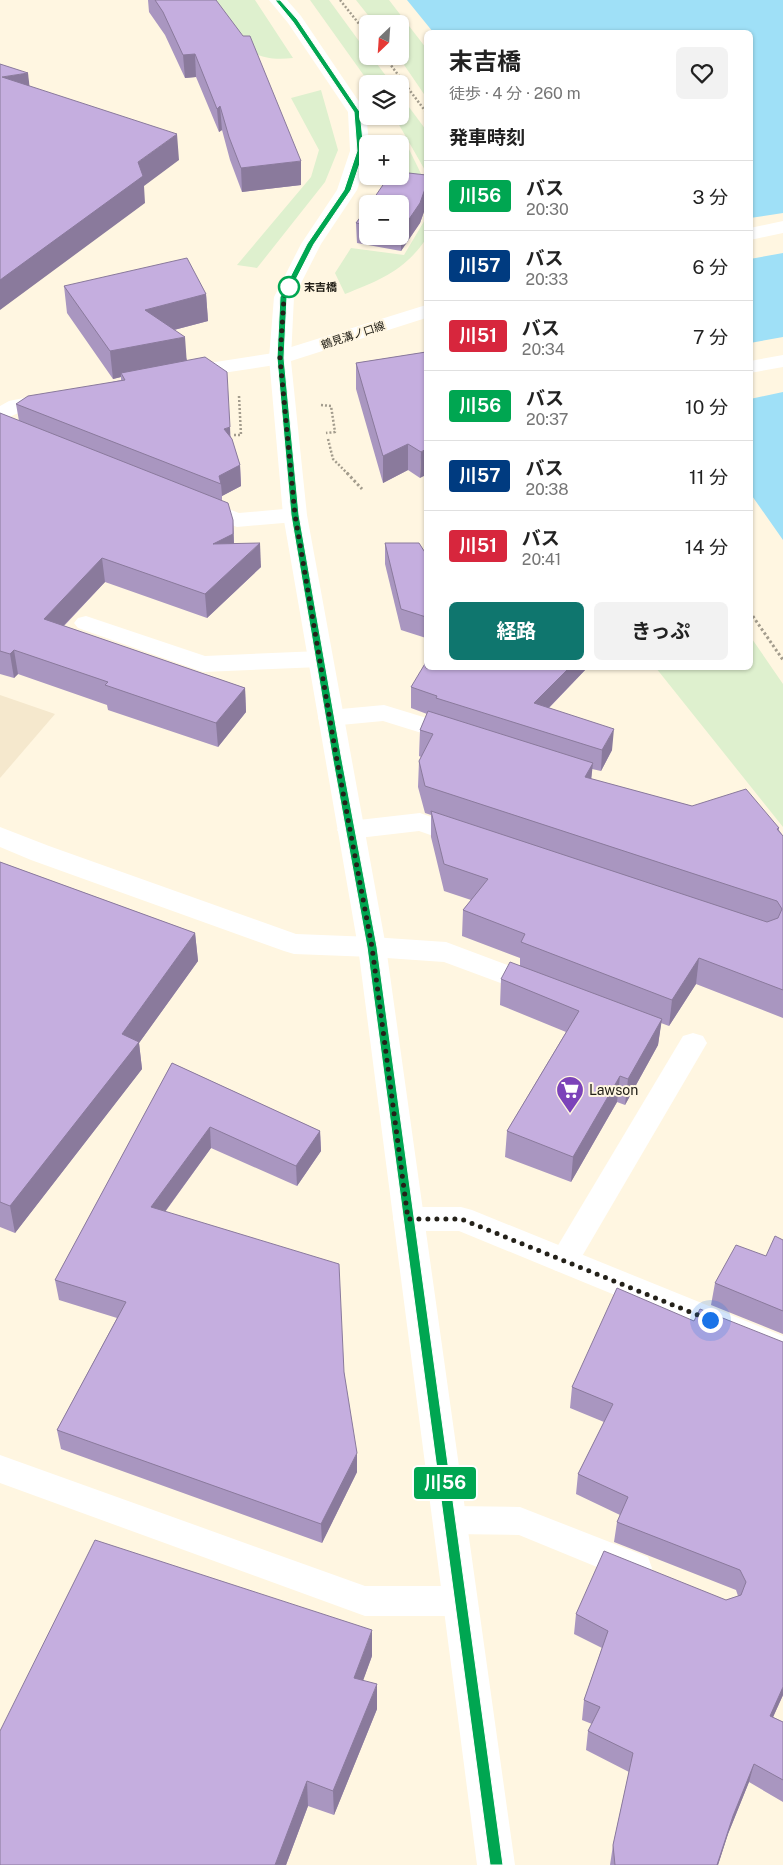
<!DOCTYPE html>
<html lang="ja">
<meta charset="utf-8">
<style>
body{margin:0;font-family:"Public Sans","Noto Sans JP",sans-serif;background:#f2f2f2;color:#222;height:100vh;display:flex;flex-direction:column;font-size:19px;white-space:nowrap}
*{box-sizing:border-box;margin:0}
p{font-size:16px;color:#767676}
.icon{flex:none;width:28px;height:28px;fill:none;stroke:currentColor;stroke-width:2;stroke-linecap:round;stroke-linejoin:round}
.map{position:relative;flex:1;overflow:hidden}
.sheet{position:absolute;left:424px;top:30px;width:329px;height:640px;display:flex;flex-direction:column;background:#fff;border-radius:8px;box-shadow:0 1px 4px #0004}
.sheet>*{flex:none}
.badge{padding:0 10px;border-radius:4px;font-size:18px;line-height:32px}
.needle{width:32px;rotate:205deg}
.buttons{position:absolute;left:359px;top:15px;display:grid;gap:10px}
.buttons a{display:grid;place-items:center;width:50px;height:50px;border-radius:8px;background:#fff;box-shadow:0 1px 4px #0004;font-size:25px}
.you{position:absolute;width:25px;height:25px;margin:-12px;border:4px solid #fff;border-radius:50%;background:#1a73e8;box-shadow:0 0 0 8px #1a73e833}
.map>.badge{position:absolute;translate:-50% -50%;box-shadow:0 0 0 2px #fff}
h2{padding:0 25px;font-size:19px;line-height:45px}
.round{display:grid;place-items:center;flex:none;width:52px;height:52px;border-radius:8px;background:#f2f2f2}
.headline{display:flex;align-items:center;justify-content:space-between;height:85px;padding:0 25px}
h1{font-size:24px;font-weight:700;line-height:38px}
.button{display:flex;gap:10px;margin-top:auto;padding:10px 25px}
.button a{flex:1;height:58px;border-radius:8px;background:#0f766e;color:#fff;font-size:20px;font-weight:700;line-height:58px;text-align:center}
.button a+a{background:#f2f2f2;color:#222}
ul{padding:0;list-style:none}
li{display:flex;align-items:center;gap:15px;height:70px;padding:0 25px;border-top:1px solid #e0e0e0}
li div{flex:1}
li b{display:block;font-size:19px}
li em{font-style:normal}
li .badge{min-width:55px;font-weight:700;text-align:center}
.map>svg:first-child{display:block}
.built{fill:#f5e8cd}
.green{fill:#def0ce}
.water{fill:#9fe0f7}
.pier{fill:#fff6e1}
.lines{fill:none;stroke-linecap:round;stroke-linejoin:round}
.path-far1{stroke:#a39c8d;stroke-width:2.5;stroke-dasharray:2 2;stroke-linecap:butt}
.path{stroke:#a39c8d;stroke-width:3;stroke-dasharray:2.5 2.5;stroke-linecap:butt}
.service{fill:#fff;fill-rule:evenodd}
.minor{fill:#fff;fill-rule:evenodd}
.tertiary{fill:#fff;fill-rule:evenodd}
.secondary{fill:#fff;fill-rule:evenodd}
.primary{fill:#fff;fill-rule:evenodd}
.wall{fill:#a996c0}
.shaded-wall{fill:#8a7a9c}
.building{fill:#c5aedf;stroke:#8a7a9c}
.line{fill:#00a651;stroke:#fff}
.walk{stroke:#242119;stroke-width:5;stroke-dasharray:0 9}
.stop-dot{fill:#fff;stroke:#00a651;stroke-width:2.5}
.labels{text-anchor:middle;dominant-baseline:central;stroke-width:4;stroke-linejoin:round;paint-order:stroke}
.far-stop-label{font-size:11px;font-weight:bold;fill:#242119;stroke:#fff6e1;text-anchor:start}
.far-street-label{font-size:11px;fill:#242119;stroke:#fff6e1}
.poi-label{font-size:14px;fill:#242119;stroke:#fff6e1;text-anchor:start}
</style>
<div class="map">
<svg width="783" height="1865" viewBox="0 0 783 1865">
<rect width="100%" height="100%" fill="#fff6e1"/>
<!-- built -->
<polygon class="built" points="0,695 55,714 0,778"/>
<!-- green -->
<g class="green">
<path d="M210 0H255L293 58C243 64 235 35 210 0Z"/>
<polygon points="310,0 329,0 367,52 368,56 371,56 392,84 370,84"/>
<polygon points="356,0 389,0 426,48 426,97 398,56 400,56 400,24 375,24"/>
<polygon points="321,90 338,150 325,182 257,268 237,265 311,177 319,150 291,98"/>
<polygon points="400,95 426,130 426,172 394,116 400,116"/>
<polygon points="403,137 426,184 400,176"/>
<path d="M426 218V239C404 271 380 280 345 294L335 273 351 248 404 255Z"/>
<polygon points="750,636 783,684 783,827 656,668 750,668"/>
</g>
<!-- water -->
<polygon class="water" points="407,0 783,0 783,540 750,493 750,32 433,32"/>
<!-- pier -->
<g class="pier">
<polygon points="783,213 783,253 750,259 750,218"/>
<polygon points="783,337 783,392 750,399 750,343"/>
</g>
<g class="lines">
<!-- path-far1 -->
<g class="path-far1">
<polyline points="340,0 368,35"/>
<polyline points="384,56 426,112"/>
<polyline points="321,405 331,406 335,432 326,433"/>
<polyline points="234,435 241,435 239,396"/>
<polyline points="328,439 333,459 348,474"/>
</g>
<!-- path -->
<g class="path">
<polyline points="347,473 362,489"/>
<polyline points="750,612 783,660"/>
</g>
<!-- service -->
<g class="service">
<polygon points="783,355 783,367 750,373 750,361"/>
<polygon points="86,616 205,656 320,651 328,654 332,659 328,664 320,667 203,672 78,628 74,623 78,618"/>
<polygon points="384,705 466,730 469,736 466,742 457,744 383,721 330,726 321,724 318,718 321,712 330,710"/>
<polygon points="420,813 474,832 478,838 474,844 465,847 419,831 350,839 341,836 337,830 341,824 350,821"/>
<polygon points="372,937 446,942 547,980 551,987 547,994 538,997 444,962 372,957 363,954 359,947 363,940"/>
<polygon points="693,1033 703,1036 707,1043 574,1270 564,1273 554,1270 549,1261 554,1252 683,1036"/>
<polygon points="0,1455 365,1586 460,1586 472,1590 477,1601 472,1612 460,1616 365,1616 0,1483"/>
<polygon points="451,1506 520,1507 648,1557 652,1568 648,1579 636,1583 519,1535 451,1534 440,1530 435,1520 440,1510"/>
</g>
<!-- minor -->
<g class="minor">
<polygon points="197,497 239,513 295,508 303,510 307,515 303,520 295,522 237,527 189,509 186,504 189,499"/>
<polygon points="0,827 49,846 296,934 372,937 382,940 386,947 382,954 372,957 294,954 284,951 31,860 0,847"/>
<polygon points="408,1207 461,1207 472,1210 783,1336 783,1364 459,1231 408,1231 397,1228 393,1219 397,1210"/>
</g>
<!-- tertiary -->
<g class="tertiary">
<polygon points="280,352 288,353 291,358 288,363 183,379 175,378 172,373 175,368 183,367"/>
<polygon points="53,392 61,394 64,399 61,404 23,411 0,421 0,406 9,401"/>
</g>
<!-- secondary -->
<polygon class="secondary" points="269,0 287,0 301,16 366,112 369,144 368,157 357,190 321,244 294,297 291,358 288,363 280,364 272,363 269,358 274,297 301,244 337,190 350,151 348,112 288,23"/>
<!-- primary -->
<g class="primary">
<polygon points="783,221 783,233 750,240 750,228"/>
<polygon points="426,305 426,318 291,361 307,515 386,947 515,1865 477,1865 358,947 283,515 269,358 272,353"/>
</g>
</g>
<!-- wall -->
<g class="wall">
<polygon points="148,0 216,0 301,185 242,192 230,160 222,130 219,132 196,77 185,78 165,35 149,12"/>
<polygon points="426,175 426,206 420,223 401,251 357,243 356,223 368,207 368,236 400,236 400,204"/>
<polygon points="64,286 206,294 208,321 174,330 187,360 231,437 240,465 241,486 222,496 222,501 233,520 234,544 261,567 207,618 105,582 64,626 245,688 246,712 218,747 108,710 107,705 18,674 14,678 0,674 0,413 19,421 16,404 121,380 121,377 113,379 67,313"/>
<polygon points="426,352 420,478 408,470 383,483 356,389 356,363"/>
<polygon points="385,543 426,554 426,638 401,630 385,564"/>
<polygon points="426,668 587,668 549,708 612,750 601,771 592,769 591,779 692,806 779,828 779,830 783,836 783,1018 696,984 669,1026 661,1023 658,1045 625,1105 617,1102 571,1182 505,1157 507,1131 566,1032 500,1005 501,979 520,966 520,958 462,936 463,910 471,900 444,891 431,837 431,815 425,813 418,787 419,761 421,757 419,756 420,730 427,714 411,708 411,687"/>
<polygon points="0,862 195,933 198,961 139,1043 142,1069 15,1233 0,1227"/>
<polygon points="172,1063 320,1131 321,1151 297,1186 211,1148 165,1212 344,1372 357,1472 322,1543 61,1449 57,1430 117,1318 59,1300 55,1280"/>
<polygon points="783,1240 783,1334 711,1305 715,1283 766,1256"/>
<polygon points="694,1321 783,1342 783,1695 773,1717 783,1722 783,1802 749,1782 728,1834 718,1865 610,1865 613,1845 629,1772 586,1750 588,1731 592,1724 582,1720 584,1700 602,1648 574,1634 576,1614 726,1600 738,1596 736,1590 614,1542 617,1522 620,1515 576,1494 578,1474 604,1422 570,1408 572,1387"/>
<polygon points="372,1656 363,1680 377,1709 334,1815 308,1806 286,1865 0,1865"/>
</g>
<!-- shaded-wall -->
<g class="shaded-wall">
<polygon points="195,54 196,77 185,78 183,55"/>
<polygon points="28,73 31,99 2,77"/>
<polygon points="220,106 222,130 219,132 217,109"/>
<polygon points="177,134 179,160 144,186 145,203 0,310 0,280 138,162"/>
<polygon points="301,161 301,185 242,192 241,168"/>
<polygon points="426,186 426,206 420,223 401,251 401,231"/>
<polygon points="206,294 208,321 147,337 145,310"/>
<polygon points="185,337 187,365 121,373 121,377 113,379 110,351"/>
<polygon points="230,427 231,448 224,429"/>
<polygon points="408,444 408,470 383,483 383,456"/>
<polygon points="426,449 426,475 420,478 421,452"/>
<polygon points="240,465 241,486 222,496 221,484 219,476"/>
<polygon points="233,520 234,545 213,544"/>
<polygon points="260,543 261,567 207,618 205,594"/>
<polygon points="102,558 105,582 47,643 44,619"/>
<polygon points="14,650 18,674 14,678 10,654"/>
<polygon points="569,668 587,668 533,724 534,703"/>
<polygon points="245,688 246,712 218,747 216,723"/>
<polygon points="614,729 612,750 601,771 602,750"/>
<polygon points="593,763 590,790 585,777"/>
<polygon points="195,933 198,961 139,1043 142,1069 15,1233 10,1206 122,1034"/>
<polygon points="699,958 696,984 669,1026 672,1000"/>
<polygon points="662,1019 658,1045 625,1105 628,1079"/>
<polygon points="620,1076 617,1102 571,1182 573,1157"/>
<polygon points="210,1127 211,1148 153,1228 151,1207"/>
<polygon points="320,1131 321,1151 297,1186 296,1166"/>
<polygon points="357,1453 357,1472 322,1543 321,1524"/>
<polygon points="372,1630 372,1656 355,1703 354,1678"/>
<polygon points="377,1684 377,1709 334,1815 333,1791"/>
<polygon points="783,1687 783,1695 765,1735 770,1716"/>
<polygon points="754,1764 749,1782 728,1834 718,1865 717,1865 733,1816"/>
<polygon points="307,1781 308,1806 286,1865 275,1865"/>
</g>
<!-- building -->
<g class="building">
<polygon points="155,0 216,0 243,36 250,36 301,161 241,168 229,137 220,106 217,109 195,54 183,55 163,12"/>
<polygon points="0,64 28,73 2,77 177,134 138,162 143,176 0,280"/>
<polygon points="400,172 426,175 426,186 420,203 401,231 400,231 400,204 370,204 389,176 400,176"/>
<polygon points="368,207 368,225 356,223"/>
<polygon points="187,258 206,294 145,310 185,337 110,351 64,286"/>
<polygon points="426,352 426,449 421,452 408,444 383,456 356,363"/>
<polygon points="205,357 227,372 230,427 224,429 232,439 240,465 219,476 221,484 16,404 28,396 125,380 121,373"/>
<polygon points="0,413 228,503 233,520 233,534 213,544 260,543 205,594 102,558 44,619 245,688 216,723 105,685 108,682 14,650 10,654 0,651"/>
<polygon points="385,543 419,543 426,554 426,617 401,609"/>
<polygon points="426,662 426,668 569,668 534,703 614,729 602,750 436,698 437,696 411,687"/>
<polygon points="428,711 593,763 585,777 692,806 746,789 779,828 777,829 783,836 783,990 699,958 672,1000 521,942 525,934 463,910 488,879 444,864 431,811 767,922 778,918 782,909 777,901 425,786 419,761 433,734 420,730"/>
<polygon points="0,862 195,933 122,1034 139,1042 10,1206 0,1202"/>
<polygon points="510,962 662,1019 628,1079 620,1076 573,1157 507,1131 579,1011 501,979"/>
<polygon points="172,1063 320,1131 296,1166 210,1127 151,1207 339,1264 344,1372 357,1453 321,1524 57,1430 126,1302 55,1280"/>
<polygon points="775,1236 783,1240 783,1311 715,1283 736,1245 766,1256"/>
<polygon points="617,1288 694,1321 700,1309 783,1342 783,1687 770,1716 783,1722 783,1780 754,1764 733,1816 717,1865 615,1865 613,1845 633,1753 588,1731 600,1707 584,1700 608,1631 576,1614 604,1551 726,1600 741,1595 746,1582 740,1570 617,1522 628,1497 578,1474 613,1404 572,1387"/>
<polygon points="95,1540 372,1630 354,1678 377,1684 333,1791 307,1781 275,1865 0,1865 0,1731"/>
</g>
<!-- line -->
<polygon class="line" points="275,0 280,0 297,19 360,112 364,151 351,190 314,244 287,297 284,358 299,515 341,755 377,947 503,1865 490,1865 367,947 332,755 291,515 277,358 280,297 307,244 344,190 357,151 354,112 293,22"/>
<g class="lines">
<!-- walk -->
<polyline class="walk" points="289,287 293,279 284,297 280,358 295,515 336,755 372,947 408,1219 461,1219 710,1320"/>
</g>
<!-- icons -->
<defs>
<symbol id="supermarket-pin" viewBox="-11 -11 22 30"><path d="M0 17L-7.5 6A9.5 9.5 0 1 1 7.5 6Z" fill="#7c43b9" stroke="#fff6e1"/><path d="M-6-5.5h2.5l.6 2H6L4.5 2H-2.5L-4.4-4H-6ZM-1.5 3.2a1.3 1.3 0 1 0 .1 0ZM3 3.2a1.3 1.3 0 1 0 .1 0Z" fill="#fff"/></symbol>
</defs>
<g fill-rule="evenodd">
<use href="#supermarket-pin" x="554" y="1074" width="32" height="43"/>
</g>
<!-- markers -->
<circle class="stop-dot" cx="289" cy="287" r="10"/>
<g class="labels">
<!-- far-stop labels -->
<g class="far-stop-label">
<text x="304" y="287">末吉橋</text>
</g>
<!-- far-street labels -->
<g class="far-street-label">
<text transform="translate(353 335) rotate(-18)">鶴見溝ノ口線</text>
</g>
<!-- poi labels -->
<g class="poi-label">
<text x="589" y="1090">Lawson</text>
</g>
</g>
</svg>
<div class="buttons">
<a><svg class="needle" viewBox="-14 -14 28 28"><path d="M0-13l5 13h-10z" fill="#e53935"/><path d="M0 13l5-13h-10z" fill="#767676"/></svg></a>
<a><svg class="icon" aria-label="layers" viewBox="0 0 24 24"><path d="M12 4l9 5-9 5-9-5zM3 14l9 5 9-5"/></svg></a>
<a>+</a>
<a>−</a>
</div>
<div class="you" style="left:710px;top:1320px"></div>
<b class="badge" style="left:445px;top:1483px;background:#00a651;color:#fff">川56</b>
<section class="sheet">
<div class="headline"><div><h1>末吉橋</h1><p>徒歩 · 4 分 · 260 m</p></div><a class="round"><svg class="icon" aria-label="heart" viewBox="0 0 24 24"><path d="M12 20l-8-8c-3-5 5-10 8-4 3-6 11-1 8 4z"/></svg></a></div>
<h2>発車時刻</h2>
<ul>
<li><span class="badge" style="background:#00a651;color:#fff">川56</span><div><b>バス</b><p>20:30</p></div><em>3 分</em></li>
<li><span class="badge" style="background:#003b80;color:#fff">川57</span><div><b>バス</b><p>20:33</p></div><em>6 分</em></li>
<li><span class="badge" style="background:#d7263d;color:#fff">川51</span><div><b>バス</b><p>20:34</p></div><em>7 分</em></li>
<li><span class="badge" style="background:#00a651;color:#fff">川56</span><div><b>バス</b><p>20:37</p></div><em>10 分</em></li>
<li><span class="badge" style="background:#003b80;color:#fff">川57</span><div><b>バス</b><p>20:38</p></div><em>11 分</em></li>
<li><span class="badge" style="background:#d7263d;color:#fff">川51</span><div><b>バス</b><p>20:41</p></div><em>14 分</em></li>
</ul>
<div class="button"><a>経路</a><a>きっぷ</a></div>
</section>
</div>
